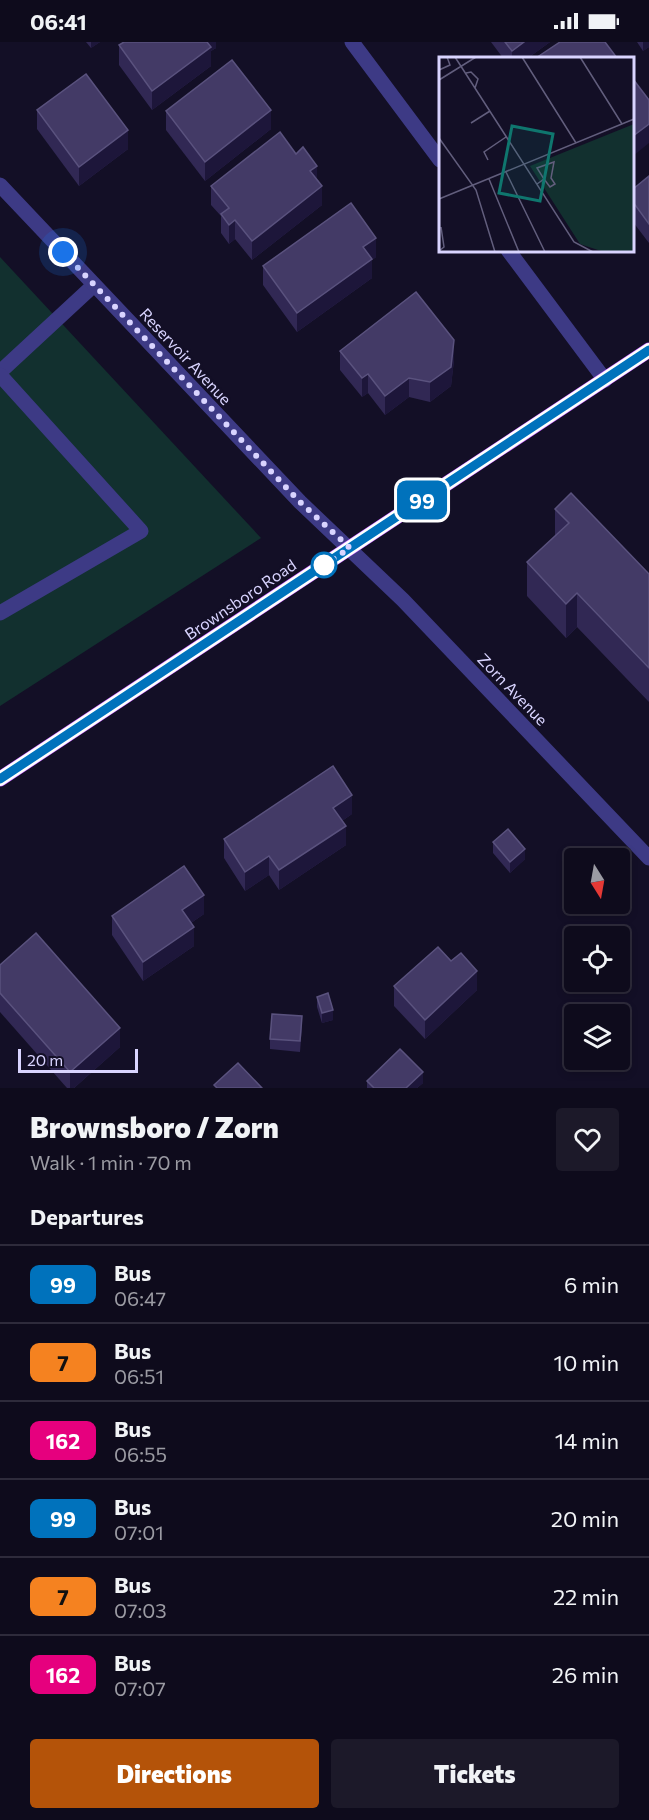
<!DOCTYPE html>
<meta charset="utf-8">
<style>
body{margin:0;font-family:Commissioner,sans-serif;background:#1c1929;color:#f1f3f6;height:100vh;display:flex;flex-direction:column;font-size:22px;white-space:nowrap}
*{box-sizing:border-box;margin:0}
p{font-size:20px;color:#9b9ba3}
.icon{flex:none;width:33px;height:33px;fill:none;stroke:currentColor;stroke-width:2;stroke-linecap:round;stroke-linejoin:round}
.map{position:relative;height:1046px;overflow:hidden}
.sheet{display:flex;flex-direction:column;background:#0e0b1c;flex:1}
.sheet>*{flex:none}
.badge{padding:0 12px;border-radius:9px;font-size:21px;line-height:39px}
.needle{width:39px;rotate:169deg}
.tools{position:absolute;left:564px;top:806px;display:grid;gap:12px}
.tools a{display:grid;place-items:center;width:66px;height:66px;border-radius:6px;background:#0e0b1c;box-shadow:0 3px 9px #0003,0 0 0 2px #2e2b3b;font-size:30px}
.scale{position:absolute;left:18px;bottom:15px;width:120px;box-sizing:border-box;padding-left:6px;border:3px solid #d9d4ff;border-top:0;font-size:16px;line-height:21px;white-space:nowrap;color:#d9d4ff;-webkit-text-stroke:4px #130f26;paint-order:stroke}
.you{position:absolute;width:30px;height:30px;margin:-15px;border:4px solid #fff;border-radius:50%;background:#1a73e8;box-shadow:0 0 0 9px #1a73e833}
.map>.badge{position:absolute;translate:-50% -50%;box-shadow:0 0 0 3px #fff}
h2{padding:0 30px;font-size:22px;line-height:54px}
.round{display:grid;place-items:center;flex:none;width:63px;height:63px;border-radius:6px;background:#1c1929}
.head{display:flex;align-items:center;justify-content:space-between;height:102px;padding:0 30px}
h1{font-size:28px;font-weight:800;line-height:45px}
.primary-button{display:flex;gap:12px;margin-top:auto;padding:12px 30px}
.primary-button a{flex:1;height:69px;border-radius:6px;background:#b45309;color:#fff;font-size:24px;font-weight:800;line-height:69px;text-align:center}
.primary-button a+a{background:#1c1929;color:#f1f3f6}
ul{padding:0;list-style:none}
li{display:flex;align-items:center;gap:18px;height:78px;padding:0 30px;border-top:2px solid #2e2b3b}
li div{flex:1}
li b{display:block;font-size:22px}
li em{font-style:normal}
li .badge{min-width:66px;font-weight:700;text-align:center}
.status{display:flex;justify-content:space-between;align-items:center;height:42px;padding:0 30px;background:#0e0b1c;direction:ltr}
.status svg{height:16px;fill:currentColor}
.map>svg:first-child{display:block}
.green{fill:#12302f}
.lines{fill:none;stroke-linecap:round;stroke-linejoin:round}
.lane{stroke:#3d3a85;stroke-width:15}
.street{stroke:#3d3a85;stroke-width:15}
.primary{stroke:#c25bff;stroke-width:15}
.wall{fill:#312854}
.shaded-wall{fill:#1d163a}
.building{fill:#433a66;stroke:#5a527e;stroke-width:1.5}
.line-casing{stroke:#fff;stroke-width:14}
.line{stroke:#0072bc;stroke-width:9}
.walk{stroke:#d9d4ff;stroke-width:6;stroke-dasharray:0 10.8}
.stop-dot{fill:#fff;stroke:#0072bc;stroke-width:3}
.labels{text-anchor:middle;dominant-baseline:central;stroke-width:5;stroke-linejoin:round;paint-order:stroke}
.street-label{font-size:16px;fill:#d9d4ff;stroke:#130f26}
.inset-road{fill:none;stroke:#625e7d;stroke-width:1.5}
.view{fill:#0f766e;fill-opacity:0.15;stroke:#0f766e;stroke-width:3}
.inset-edge{fill:none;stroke:#d9d4ff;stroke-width:3}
</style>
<div class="status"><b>06:41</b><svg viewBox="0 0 49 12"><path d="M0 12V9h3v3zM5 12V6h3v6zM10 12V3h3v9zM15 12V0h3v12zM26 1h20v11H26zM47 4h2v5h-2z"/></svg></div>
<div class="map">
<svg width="649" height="1046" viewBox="0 0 649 1046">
<rect width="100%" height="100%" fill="#130f26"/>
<!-- green -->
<polygon class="green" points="0,215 261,496 0,664"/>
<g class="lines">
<!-- lane -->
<g class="lane">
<polyline points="0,330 94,243"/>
<polyline points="0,333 141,489 0,571"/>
</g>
<!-- street -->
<g class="street">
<polyline points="352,0 440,118"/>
<polyline points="0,143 300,460 403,558 649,816"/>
<polyline points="508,208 605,338"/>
</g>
<!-- primary -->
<polyline class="primary" points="0,737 649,308"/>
</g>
<!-- wall -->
<g class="wall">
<polygon points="86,0 100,0 91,6"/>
<polygon points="216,0 216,6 211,9 211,24 152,68 119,23 119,3"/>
<polygon points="491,0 550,0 528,16 503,16"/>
<polygon points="637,0 649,0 649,5 643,9"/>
<polygon points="37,68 128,107 79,144 37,87"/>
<polygon points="166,69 271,87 205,139 166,88"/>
<polygon points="649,134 649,201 633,180 633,147"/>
<polygon points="317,139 322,163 252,218 235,197 229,202 221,191 221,174 211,163 211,144"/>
<polygon points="376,215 372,218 372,236 297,290 263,243 263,224"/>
<polygon points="340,309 454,318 451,344 430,360 409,355 385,373 368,351 362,355 340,328"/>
<polygon points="555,467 649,532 649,660 577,585 566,596 527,554 527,520 555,494"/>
<polygon points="352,772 342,779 346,803 279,848 269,833 245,849 224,816 224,797"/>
<polygon points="493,800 525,817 510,831 493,811"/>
<polygon points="204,872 191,881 194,904 143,939 112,893 112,874"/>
<polygon points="0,923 120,1005 74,1046 67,1046 0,970"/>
<polygon points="394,944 477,948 425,997 394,964"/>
<polygon points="317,955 333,978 322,981 317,965"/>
<polygon points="302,984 300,1010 270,1007 270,997"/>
<polygon points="367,1039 423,1041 417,1046 367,1046"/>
</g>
<!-- shaded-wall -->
<g class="shaded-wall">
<polygon points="91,0 100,0 91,6"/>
<polygon points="204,0 216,0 216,6 211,9 211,24 152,68 152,49"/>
<polygon points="524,0 550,0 528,16 512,16 512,9"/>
<polygon points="643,0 649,0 649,5 643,9"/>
<polygon points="271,68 271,87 205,139 205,120"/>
<polygon points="649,82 649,101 633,114 633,94"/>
<polygon points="128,88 128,107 79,144 79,125"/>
<polygon points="317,124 317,143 310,129"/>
<polygon points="322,144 322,163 252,218 252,199"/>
<polygon points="235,178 235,197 229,202 229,183"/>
<polygon points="376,196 376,215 372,218 372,236 297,290 297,271 363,205"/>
<polygon points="454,298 454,318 451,344 430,360 430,340"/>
<polygon points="368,332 368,351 362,355 362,336"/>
<polygon points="409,336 409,355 385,373 385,354"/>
<polygon points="577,551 577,585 566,596 566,562"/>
<polygon points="352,753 352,772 333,785 333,766"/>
<polygon points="346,784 346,803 279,848 279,828"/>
<polygon points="525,807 525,817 510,831 510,820"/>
<polygon points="269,814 269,833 245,849 245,830"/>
<polygon points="204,853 204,872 182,887 182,868"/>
<polygon points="194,885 194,904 143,939 143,920"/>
<polygon points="477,929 477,948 425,997 425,978"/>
<polygon points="333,968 333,978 322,981 322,971"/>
<polygon points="120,986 120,1005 74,1046 70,1046 70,1030"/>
<polygon points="423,1030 423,1041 417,1046 406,1046"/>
</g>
<!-- building -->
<g class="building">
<polygon points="124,0 207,0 211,5 152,49 119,3"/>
<polygon points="505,0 524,0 512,9"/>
<polygon points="560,0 605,0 617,16 536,16"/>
<polygon points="232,18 271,68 205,120 166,69"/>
<polygon points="86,32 128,88 79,125 37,68"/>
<polygon points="633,37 649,58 649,82 633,94"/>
<polygon points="280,90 296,112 303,105 317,124 310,129 322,144 252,199 235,178 229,183 221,172 229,166 211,144"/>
<polygon points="649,134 649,182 633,160 633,147"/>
<polygon points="351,161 376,196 363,205 372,217 297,271 263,224"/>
<polygon points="416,250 454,298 451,325 430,340 409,336 385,354 368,332 362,336 340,309"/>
<polygon points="571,451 649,532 649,626 577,551 566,562 527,520 569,481 555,467"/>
<polygon points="333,724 352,753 333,766 346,784 279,828 269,814 245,830 224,797"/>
<polygon points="508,787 525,807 510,820 493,800"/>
<polygon points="184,824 204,853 182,868 194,885 143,920 112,874"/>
<polygon points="36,891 120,986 70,1030 0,951 0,923"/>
<polygon points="438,905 451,919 461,911 477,929 425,978 394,944"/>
<polygon points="328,951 333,968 322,971 317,955"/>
<polygon points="272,972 302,974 300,999 270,997"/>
<polygon points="400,1007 423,1030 406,1046 374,1046 367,1039"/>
<polygon points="238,1021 262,1046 217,1046 214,1043"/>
</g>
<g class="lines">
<defs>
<polyline id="line" points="0,737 649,308"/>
</defs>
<!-- line casing -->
<use href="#line" class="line-casing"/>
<!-- line -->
<use href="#line" class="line"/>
<!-- walk -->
<polyline class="walk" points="63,210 300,460 350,506 324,523"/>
</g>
<!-- markers -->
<circle class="stop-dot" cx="324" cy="523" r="12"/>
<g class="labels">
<!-- street labels -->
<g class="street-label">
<text transform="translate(186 314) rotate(47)">Reservoir Avenue</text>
<text transform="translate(240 557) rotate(-34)">Brownsboro Road</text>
<text transform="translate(513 647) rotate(46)">Zorn Avenue</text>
</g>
</g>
<!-- overview -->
<g transform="translate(439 15)">
<rect width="195" height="195" fill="#130f26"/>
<path d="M195 67V195H165L141 187 91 109Z" fill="#12302f"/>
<path class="inset-road" d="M16 0 135 185 154 195M83 0 137 86M141 0 183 67M0 13 11 8 8 0M27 16 32 15 39 22 36 31M0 23 37 0M32 66 51 54M0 81 37 133 56 195M49 103 45 95 67 80M67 115 106 195M50 122 80 195M98 127 105 122 98 111 115 105 112 121 116 127 111 130 105 122M0 142 195 62M0 194 5 190 2 170"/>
<path class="view" d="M73 69 114 77 101 144 60 136Z"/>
<rect width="195" height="195" class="inset-edge"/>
</g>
</svg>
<div class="tools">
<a><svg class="needle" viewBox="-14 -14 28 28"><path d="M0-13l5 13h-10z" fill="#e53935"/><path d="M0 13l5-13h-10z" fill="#9b9ba3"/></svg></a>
<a><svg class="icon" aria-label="locate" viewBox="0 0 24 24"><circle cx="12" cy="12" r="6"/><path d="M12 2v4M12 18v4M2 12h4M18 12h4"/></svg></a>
<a><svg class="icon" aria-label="layers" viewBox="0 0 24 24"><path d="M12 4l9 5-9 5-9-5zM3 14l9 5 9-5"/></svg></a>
</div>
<div class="scale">20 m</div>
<div class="you" style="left:63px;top:210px"></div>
<b class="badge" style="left:422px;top:458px;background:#0072bc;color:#fff">99</b>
</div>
<section class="sheet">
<div class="head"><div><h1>Brownsboro / Zorn</h1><p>Walk · 1 min · 70 m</p></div><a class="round"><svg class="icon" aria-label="heart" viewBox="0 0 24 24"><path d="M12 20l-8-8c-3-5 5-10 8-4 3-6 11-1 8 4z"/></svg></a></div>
<h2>Departures</h2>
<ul>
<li><span class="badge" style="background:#0072bc;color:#fff">99</span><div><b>Bus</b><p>06:47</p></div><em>6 min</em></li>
<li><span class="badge" style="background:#f58220;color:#111">7</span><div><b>Bus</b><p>06:51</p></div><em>10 min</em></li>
<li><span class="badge" style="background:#e6007e;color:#fff">162</span><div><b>Bus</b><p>06:55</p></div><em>14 min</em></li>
<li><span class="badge" style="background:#0072bc;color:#fff">99</span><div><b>Bus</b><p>07:01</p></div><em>20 min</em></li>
<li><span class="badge" style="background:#f58220;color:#111">7</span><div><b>Bus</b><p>07:03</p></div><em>22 min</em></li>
<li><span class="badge" style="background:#e6007e;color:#fff">162</span><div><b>Bus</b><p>07:07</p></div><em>26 min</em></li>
</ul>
<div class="primary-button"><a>Directions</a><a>Tickets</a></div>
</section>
